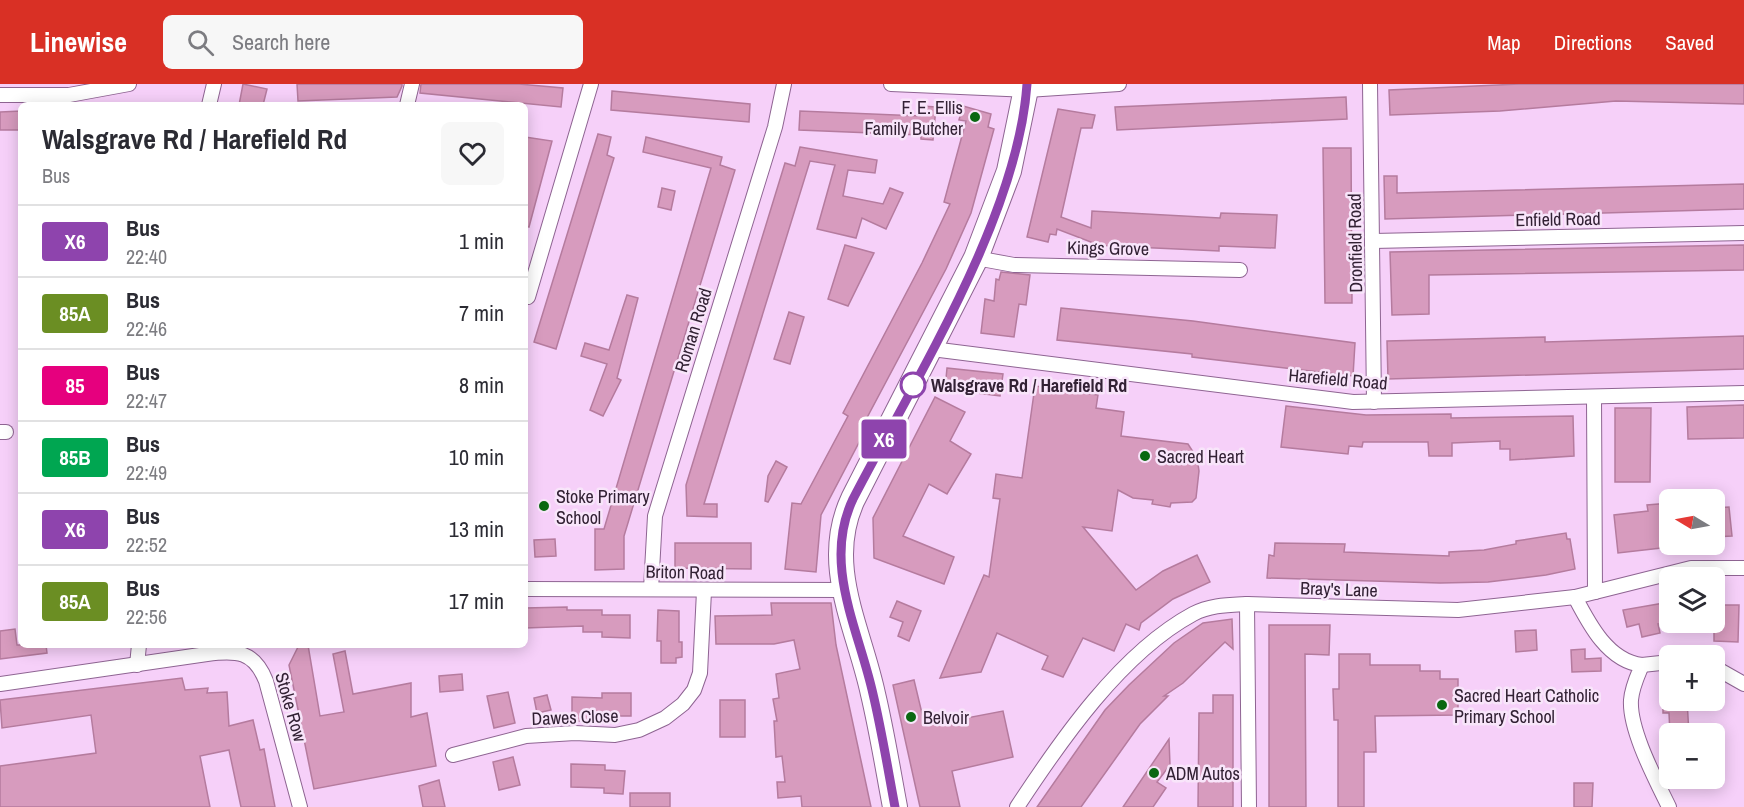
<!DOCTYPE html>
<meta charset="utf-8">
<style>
body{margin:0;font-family:"Archivo Narrow",sans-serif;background:#f7f7f7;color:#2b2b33;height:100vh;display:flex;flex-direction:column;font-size:22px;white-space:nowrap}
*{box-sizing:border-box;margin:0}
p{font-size:20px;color:#7c7c81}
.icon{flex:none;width:33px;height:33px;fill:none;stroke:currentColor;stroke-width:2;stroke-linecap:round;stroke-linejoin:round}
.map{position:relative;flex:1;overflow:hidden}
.details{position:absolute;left:18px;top:18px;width:510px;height:546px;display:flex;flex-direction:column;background:#fff;border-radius:9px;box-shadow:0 3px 15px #0003}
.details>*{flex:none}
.badge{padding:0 12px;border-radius:4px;font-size:21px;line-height:39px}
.needle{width:39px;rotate:280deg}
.fabs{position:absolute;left:1659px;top:405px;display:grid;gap:12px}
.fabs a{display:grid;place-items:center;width:66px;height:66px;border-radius:9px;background:#fff;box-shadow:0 3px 15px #0003;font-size:30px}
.map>.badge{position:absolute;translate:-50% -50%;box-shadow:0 0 0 3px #fff}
.round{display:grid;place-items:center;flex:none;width:63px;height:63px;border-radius:9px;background:#f7f7f7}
.head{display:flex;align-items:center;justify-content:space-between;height:102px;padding:0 24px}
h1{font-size:28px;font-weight:700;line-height:45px}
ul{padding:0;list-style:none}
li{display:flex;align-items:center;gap:18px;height:72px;padding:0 24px;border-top:2px solid #e1e1e2}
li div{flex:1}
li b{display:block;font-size:22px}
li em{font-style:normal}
li .badge{min-width:66px;font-weight:700;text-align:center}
header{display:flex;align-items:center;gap:36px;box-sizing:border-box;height:84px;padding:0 30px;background:#d93025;color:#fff}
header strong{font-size:28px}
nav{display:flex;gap:33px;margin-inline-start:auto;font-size:21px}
.search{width:420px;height:54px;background:#f7f7f7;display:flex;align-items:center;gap:15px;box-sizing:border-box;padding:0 21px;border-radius:9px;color:#7c7c81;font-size:22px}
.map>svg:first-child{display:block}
.building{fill:#d79bbe;stroke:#b57b9e;stroke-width:1.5}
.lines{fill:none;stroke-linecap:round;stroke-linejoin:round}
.minor-casing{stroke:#8e6492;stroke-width:16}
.trunk-casing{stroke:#8e6492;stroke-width:26}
.minor{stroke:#fff;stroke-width:14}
.trunk{stroke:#fff;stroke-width:24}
.line-casing{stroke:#fff;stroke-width:14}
.line{stroke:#8e44ad;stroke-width:9}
.poi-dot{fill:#0a6811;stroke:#f8e5fa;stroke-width:2}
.stop-dot{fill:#fff;stroke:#8e44ad;stroke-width:3}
.labels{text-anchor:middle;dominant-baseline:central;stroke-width:5;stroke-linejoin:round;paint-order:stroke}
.poi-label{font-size:18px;fill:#322134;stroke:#f8e5fa;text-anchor:start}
.street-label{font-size:18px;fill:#322134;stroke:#f8e5fa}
.stop-label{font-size:18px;font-weight:bold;fill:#322134;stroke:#f8e5fa;text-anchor:start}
</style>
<header>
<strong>Linewise</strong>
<div class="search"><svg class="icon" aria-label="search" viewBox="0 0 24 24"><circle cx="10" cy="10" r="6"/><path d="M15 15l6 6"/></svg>Search here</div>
<nav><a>Map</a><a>Directions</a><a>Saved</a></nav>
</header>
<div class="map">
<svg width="1744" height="723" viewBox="0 0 1744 723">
<rect width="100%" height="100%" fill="#f6d0f9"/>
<!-- building -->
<g class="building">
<polygon points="243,0 267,5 263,21 239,21"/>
<polygon points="297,0 402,0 402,2 397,13 298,17"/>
<polygon points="421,0 519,0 563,4 561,23 420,9"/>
<polygon points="1519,0 1744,0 1744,20 1616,17 1500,27 1390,31 1389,6"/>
<polygon points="612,7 750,20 749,38 611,26"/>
<polygon points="1346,13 1347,35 1117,46 1115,23"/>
<polygon points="921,22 936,23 933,56 921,55 921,51 799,46 800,27 920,32"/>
<polygon points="963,22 991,30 988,43 994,45 971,129 946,185 861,345 865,347 821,431 816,488 785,485 792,419 801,420 848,332 843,329 922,179 950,120 944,118 966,37 959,36"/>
<polygon points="1058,25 1095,31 1092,44 1081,44 1061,133 1091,144 1092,127 1220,134 1221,129 1277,131 1275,164 1219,162 1219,167 1091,161 1091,158 1057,145 1056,151 1050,150 1048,158 1027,153"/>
<polygon points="21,27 21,46 0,46 0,28"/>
<polygon points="598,50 611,53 607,71 614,74 556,265 534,258"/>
<polygon points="525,53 552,57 529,143 525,142"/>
<polygon points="646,53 722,73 720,81 735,86 624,452 624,485 595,486 595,445 604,445 711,84 643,68"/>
<polygon points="800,63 877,76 875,89 848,86 843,112 883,120 890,104 903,109 886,145 862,134 856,154 817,145 835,81 810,77 704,420 717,420 717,433 687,432 686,401 785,79 795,82"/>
<polygon points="1323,64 1351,64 1352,219 1325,219"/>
<polygon points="1384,92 1397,92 1397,109 1744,100 1744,125 1385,135"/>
<polygon points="662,104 675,107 671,126 658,123"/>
<polygon points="845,161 874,169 848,222 828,215"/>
<polygon points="1744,161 1744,186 1429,191 1429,230 1392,231 1390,168"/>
<polygon points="1001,188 1030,191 1026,221 1019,220 1014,253 981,249 985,215 994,217 996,195 999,196"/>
<polygon points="627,211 638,214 617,294 621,296 603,332 590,326 607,280 581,272 585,259 609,266"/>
<polygon points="1061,224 1193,237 1355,259 1353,292 1192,273 1192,270 1057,256"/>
<polygon points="789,228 804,233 790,280 774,275"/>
<polygon points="1744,252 1744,285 1388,295 1387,257 1545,253 1545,258"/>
<polygon points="947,284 1003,290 1000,312 945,305"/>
<polygon points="1035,302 1098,311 1096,324 1124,328 1121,352 1188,360 1197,374 1199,387 1196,414 1192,418 1171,419 1170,423 1152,420 1153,416 1133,414 1118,406 1112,447 1083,443 1136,506 1163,487 1197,471 1210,498 1173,515 1141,539 1139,546 1126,540 1114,567 1083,554 1063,593 1042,585 1048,572 997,549 981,588 940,594 984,491 989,493 1000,415 993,414 996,390 1022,394"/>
<polygon points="935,313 965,328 950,357 971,370 947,410 929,400 903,452 954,473 944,500 874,474 873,434"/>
<polygon points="1744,321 1744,354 1688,355 1687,323"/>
<polygon points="1286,322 1366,331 1451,330 1451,334 1573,332 1574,372 1510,376 1510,365 1500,365 1500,357 1452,359 1452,372 1429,372 1428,358 1363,358 1362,363 1349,362 1348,370 1281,363"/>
<polygon points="1615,324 1651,324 1650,398 1615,398"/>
<polygon points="776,377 787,383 768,418 765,417 768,392"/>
<polygon points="1670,419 1670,463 1618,469 1614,431 1648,427 1647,421"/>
<polygon points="1729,423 1732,452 1714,453 1714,424"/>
<polygon points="1566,449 1567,455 1570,455 1575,485 1546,491 1488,498 1440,499 1267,494 1269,471 1274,472 1275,459 1345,460 1344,468 1449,472 1449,468 1484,466 1516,460 1516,457"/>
<polygon points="555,455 556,472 535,473 534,456"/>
<polygon points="675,459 751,459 751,485 675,484"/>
<polygon points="897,517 921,527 909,557 898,552 903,538 890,533"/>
<polygon points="1670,518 1670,539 1658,540 1660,549 1642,553 1639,540 1627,543 1623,526"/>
<polygon points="771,519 831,519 836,561 871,723 802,723 801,712 778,714 777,698 785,698 782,672 776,673 774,637 777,637 773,615 779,614 776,590 800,585 794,556 774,560 716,560 715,532 772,531"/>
<polygon points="1714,521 1739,521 1738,558 1714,557"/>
<polygon points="567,523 567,526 602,526 602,531 630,531 630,554 602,553 602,548 583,548 583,542 525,544 525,524"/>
<polygon points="658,526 679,527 679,558 682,558 682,573 676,574 676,579 661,579 661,557 657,557"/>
<polygon points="1232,535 1233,565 1225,558 1183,599 1164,612 1168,612 1140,640 1081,723 1037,723 1105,626 1129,601 1174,559 1203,539"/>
<polygon points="1269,541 1330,541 1329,571 1305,570 1306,723 1269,723"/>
<polygon points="15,545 17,561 46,561 47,569 0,575 0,547"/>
<polygon points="1536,546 1537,566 1516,568 1515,547"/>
<polygon points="299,561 308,561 320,632 344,628 333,570 345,567 353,610 411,599 411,633 427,629 436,682 314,705 289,581"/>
<polygon points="1585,565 1585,575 1601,574 1601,587 1572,588 1571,566"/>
<polygon points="1339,570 1370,570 1370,581 1420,581 1420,587 1440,587 1440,595 1458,595 1458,631 1375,632 1376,668 1364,668 1364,723 1338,723 1338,636 1334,636 1333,605 1339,605"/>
<polygon points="462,590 463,606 440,608 439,592"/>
<polygon points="182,594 185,606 208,604 207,609 227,608 229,642 253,636 260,666 264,665 275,723 241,723 229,666 200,672 210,723 0,723 0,682 96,669 91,631 2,644 0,616"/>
<polygon points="914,596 925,642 1003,627 1013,673 952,687 960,723 920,723 893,601"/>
<polygon points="508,608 515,639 494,644 487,612"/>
<polygon points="602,609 631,609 631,632 602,632 602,637 572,637 572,613 602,614"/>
<polygon points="547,611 551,626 537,629 534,614"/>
<polygon points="1213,611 1233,611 1233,723 1198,723 1199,629 1213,629"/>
<rect x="720" y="616" width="25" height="37"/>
<polygon points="1663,616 1687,616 1689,650 1670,650 1669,629 1663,629"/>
<polygon points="1169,655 1170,681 1157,698 1166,704 1153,723 1123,723"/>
<polygon points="513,673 520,701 499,706 493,678"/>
<polygon points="571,680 605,681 605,686 625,687 623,710 604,709 604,704 571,703"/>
<polygon points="439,696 445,723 423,723 419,702"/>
<polygon points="1574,699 1593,699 1592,723 1574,723"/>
<rect x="630" y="709" width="40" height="14"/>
</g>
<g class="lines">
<defs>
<g id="minor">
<polyline points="891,0 1027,6 1119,0"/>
<polyline points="1370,0 1374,318"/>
<polyline points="0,11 69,11 129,0"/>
<polyline points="209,21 214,0"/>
<polyline points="407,21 412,0"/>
<polyline points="1373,157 1744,149"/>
<polyline points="976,174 1014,181 1240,186"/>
<polyline points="528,213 591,0"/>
<polyline points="932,265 1353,318 1744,309"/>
<polyline points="1594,313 1595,508"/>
<polyline points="0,348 6,348"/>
<polyline points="525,505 845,506"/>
<polyline points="651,505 655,432 775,43 784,0"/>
<path d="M1575 513C1589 540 1608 577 1642 581 1637 593 1632 603 1631 616 1629 646 1656 696 1669 723"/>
<polyline points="1247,520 1249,723"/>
<polyline points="137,581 139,561"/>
<polyline points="1642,581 1670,578"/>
<polyline points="1714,583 1744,600"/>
<path d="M0 600 207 570C237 566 254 567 266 597L300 723"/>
<polyline points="453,671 526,652 575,649 615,651 639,646 665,634 683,620 694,606 700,589 704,507"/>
<path d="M1017 723C1061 656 1121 569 1193 530 1210 521 1228 521 1247 520L1458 526 1575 513 1691 484H1744"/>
</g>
<path id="trunk" d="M895 723C888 686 882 648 873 610 859 544 822 481 853 415L976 174 1009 87 1027 0"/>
</defs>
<!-- minor casing -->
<use href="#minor" class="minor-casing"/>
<!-- trunk casing -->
<use href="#trunk" class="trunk-casing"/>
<!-- minor -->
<use href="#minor" class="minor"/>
<!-- trunk -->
<use href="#trunk" class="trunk"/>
</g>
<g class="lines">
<defs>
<path id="line" d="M895 723C888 686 882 648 873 610 859 546 822 480 853 415 914 297 1018 133 1027 0"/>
</defs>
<!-- line casing -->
<use href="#line" class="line-casing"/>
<!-- line -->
<use href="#line" class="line"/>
</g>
<!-- markers -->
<g class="poi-dot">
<circle cx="975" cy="33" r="6"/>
<circle cx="1145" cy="372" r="6"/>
<circle cx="544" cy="422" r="6"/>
<circle cx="1442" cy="621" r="6"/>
<circle cx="911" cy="633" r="6"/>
<circle cx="1154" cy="689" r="6"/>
</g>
<circle class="stop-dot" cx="913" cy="301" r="12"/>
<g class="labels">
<!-- poi labels -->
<g class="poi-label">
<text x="963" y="23" text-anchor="end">F. E. Ellis<tspan x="963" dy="21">Family Butcher</tspan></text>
<text x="1157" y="372">Sacred Heart</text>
<text x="556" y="412">Stoke Primary<tspan x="556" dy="21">School</tspan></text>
<text x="1454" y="611">Sacred Heart Catholic<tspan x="1454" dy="21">Primary School</tspan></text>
<text x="923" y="633">Belvoir</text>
<text x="1166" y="689">ADM Autos</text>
</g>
<!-- street labels -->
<g class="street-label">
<text transform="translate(1558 135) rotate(-1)">Enfield Road</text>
<text transform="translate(1355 159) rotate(-91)">Dronfield Road</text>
<text transform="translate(1108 164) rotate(1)">Kings Grove</text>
<text transform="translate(693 246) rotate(-73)">Roman Road</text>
<text transform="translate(1338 295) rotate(5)">Harefield Road</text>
<text transform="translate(685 488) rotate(1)">Briton Road</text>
<text transform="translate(1339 505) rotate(2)">Bray's Lane</text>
<text transform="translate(291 623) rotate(74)">Stoke Row</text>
<text transform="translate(575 633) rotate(-2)">Dawes Close</text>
</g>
<!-- stop labels -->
<g class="stop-label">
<text x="931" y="301">Walsgrave Rd / Harefield Rd</text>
</g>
</g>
</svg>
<div class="fabs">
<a><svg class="needle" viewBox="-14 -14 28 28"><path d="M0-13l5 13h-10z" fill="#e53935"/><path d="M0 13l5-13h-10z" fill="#7c7c81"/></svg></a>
<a><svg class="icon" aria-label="layers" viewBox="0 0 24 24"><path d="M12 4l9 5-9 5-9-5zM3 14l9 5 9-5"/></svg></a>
<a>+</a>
<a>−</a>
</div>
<b class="badge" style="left:884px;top:355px;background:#8e44ad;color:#fff">X6</b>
<section class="details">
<div class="head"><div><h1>Walsgrave Rd / Harefield Rd</h1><p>Bus</p></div><a class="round"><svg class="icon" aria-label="heart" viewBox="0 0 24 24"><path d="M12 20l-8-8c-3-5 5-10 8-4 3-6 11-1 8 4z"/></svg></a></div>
<ul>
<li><span class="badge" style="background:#8e44ad;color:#fff">X6</span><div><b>Bus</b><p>22:40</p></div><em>1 min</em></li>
<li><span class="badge" style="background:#6b8e23;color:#fff">85A</span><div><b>Bus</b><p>22:46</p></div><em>7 min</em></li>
<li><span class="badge" style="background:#e6007e;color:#fff">85</span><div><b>Bus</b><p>22:47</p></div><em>8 min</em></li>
<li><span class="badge" style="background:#00a651;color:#fff">85B</span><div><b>Bus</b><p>22:49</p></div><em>10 min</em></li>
<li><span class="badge" style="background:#8e44ad;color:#fff">X6</span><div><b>Bus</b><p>22:52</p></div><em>13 min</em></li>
<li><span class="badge" style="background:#6b8e23;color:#fff">85A</span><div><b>Bus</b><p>22:56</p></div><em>17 min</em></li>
</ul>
</section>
</div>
